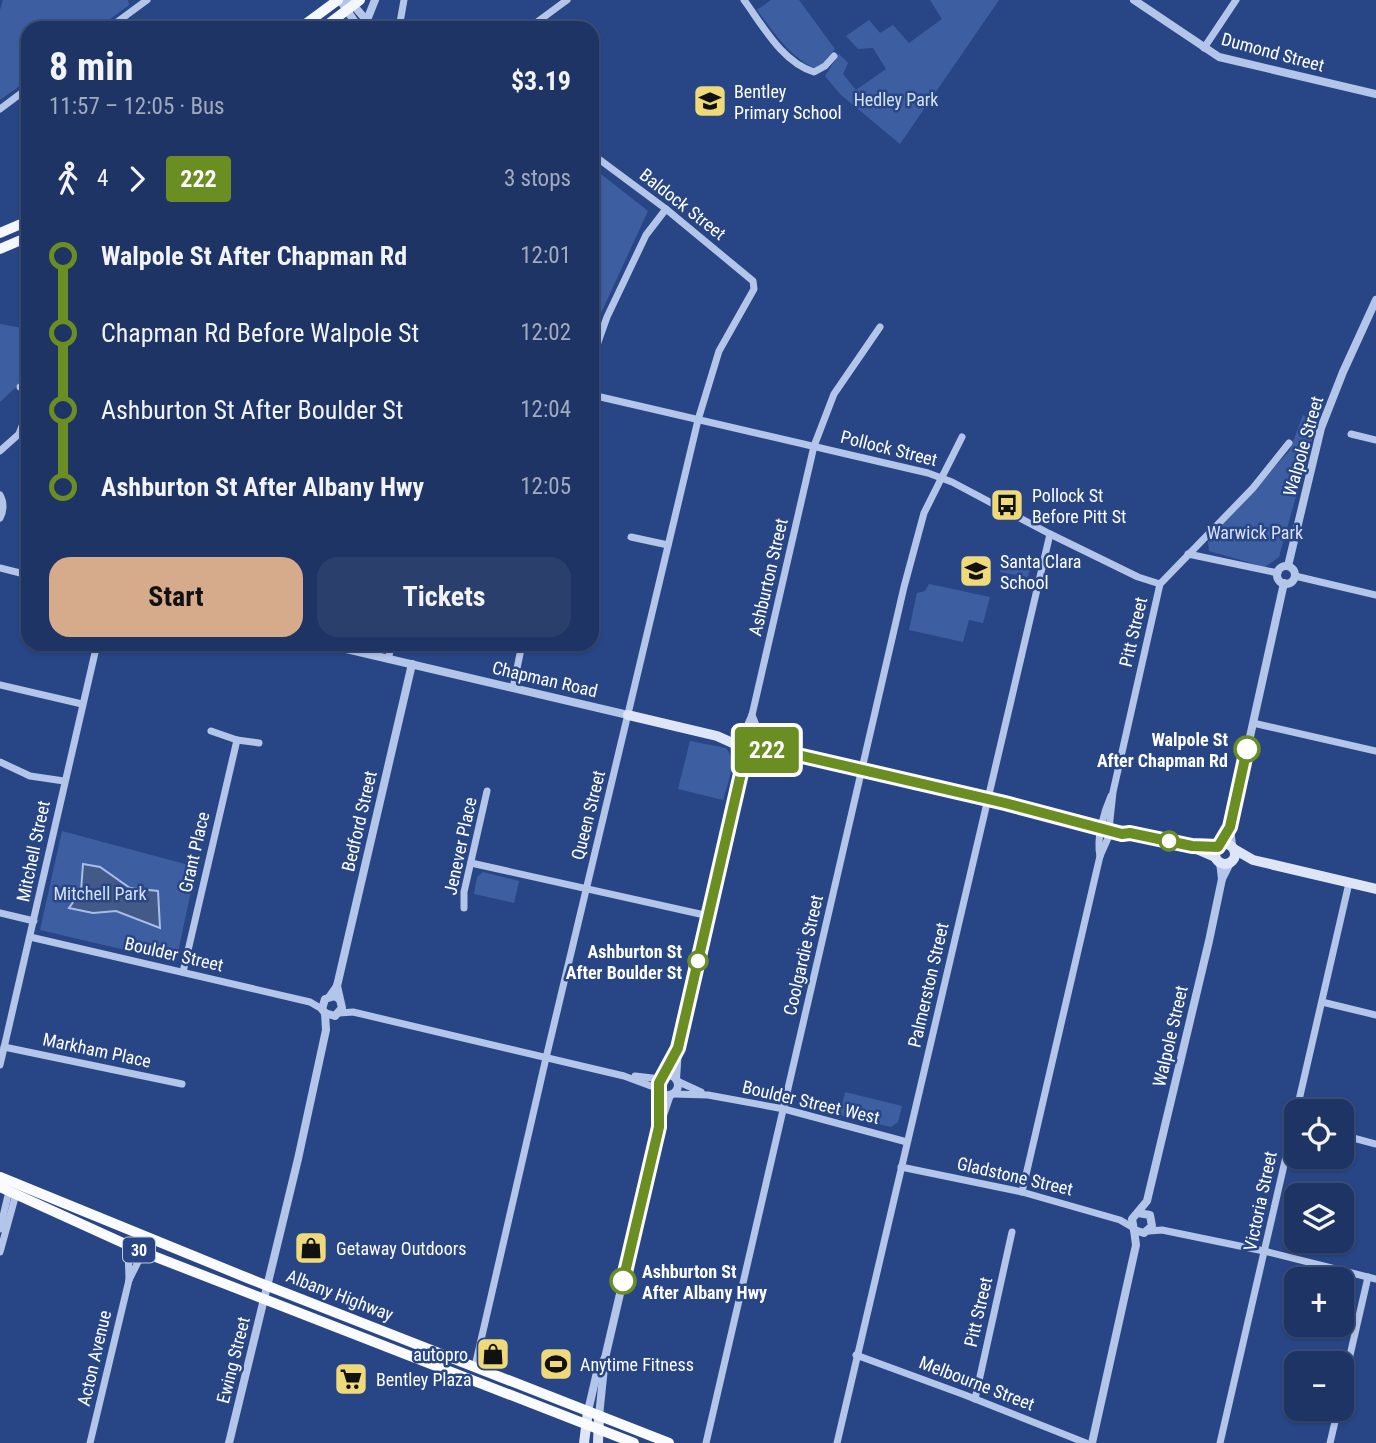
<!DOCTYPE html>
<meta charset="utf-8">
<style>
body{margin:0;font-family:"Roboto Condensed",sans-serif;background:#2b3f6d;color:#f1f3f6;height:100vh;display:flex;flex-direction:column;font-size:26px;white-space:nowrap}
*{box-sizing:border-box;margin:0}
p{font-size:23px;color:#a1aabf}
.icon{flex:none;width:38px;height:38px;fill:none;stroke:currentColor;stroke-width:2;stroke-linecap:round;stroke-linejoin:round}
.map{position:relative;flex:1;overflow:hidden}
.details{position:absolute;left:21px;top:21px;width:578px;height:630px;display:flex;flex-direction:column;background:#1e3464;border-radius:21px;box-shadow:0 2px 5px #0004,0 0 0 2px #3c4f78}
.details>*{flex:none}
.badge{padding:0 14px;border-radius:5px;font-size:24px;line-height:46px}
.tools{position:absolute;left:1284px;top:1099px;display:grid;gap:14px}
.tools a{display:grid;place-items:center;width:70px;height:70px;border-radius:14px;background:#1e3464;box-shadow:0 2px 5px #0004,0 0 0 2px #3c4f78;font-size:35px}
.map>.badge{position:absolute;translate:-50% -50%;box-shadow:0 0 0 4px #fff}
.legs{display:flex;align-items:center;gap:10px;height:77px;padding:0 28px;font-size:23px}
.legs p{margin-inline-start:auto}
.summary{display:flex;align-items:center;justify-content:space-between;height:119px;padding:0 28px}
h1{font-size:38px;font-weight:700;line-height:52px}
.cta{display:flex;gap:14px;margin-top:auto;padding:14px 28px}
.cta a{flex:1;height:80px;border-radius:21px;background:#d6ab8b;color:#111;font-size:28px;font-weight:700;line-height:80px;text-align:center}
.cta a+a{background:#2b3f6d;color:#f1f3f6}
ul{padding:0 28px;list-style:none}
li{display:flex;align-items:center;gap:24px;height:77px;font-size:26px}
li i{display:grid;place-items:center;width:10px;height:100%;margin:0 9px;background:currentColor}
li i::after{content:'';width:18px;height:18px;margin:-9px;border:5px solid;border-radius:50%;background:#1e3464}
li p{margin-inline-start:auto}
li:first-child i{background:linear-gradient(#0000 50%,currentColor 0)}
li:last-child i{background:linear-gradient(currentColor 50%,#0000 0)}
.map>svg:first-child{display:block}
.green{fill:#3d5fa2}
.water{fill:#435987;stroke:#a8bee8;stroke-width:2}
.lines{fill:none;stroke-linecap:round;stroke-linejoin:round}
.minor{stroke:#b3c5e8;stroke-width:7}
.tertiary{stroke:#b3c5e8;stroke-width:8}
.secondary{stroke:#dde5f7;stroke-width:10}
.primary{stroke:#f5f7fe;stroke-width:10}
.trunk{stroke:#fafbfe;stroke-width:10}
.line-1-casing{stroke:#fff;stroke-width:16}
.line-1{stroke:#6b8e23;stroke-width:10}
.stop-1-dot{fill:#fff;stroke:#6b8e23;stroke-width:3.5}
.labels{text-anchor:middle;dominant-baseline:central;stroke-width:5;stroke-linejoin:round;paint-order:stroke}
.shield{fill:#284686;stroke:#bec8db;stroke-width:2}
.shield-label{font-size:16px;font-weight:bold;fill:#fff}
.street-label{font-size:18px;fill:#fff;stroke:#284686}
.poi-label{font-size:18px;fill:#fff;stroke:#284686;text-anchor:start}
.park-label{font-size:18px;fill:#d7e1f6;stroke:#284686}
.stop-label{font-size:18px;font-weight:bold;fill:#fff;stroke:#284686;text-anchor:end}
</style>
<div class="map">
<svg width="1376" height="1443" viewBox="0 0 1376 1443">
<rect width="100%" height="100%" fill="#284686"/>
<!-- green -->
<g class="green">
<polygon points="3,0 128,0 129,5 98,28 28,28 28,80 0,100 0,10"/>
<path d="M771 0H799L835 49 821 65 814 68C788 55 774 33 757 10Z"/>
<polygon points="930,0 999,0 900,144 841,95 825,76 839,54 848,63 843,74 856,90 886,69 873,48 858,49 846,36 869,20 880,33 893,25 909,43 942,19"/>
<polygon points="592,167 648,211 601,313 592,341"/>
<polygon points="0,324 28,329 28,376 0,402"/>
<polygon points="1303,415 1313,423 1314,432 1279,557 1265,567 1209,551 1208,542 1210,538 1290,450"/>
<polygon points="1004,554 1032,560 1028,577 1000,572"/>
<polygon points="929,584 990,597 983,623 969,620 963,642 909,630 917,593 925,591"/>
<path d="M690 741 726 748C738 762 727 784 723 800L678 789Z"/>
<polygon points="62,831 196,867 176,962 40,930"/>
<polygon points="483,872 519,881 514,903 474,894 477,877"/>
<polygon points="845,1092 902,1106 898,1122 891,1127 840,1115"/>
</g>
<!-- water -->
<polygon class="water" points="83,864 100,867 130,888 158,891 160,928 116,911 93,913 69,908 81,891"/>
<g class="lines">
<!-- minor -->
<g class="minor">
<path d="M744 0C763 26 782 62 814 72L825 66 834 56"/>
<polyline points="109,28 147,0"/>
<polyline points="399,28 404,0"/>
<polyline points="529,28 567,0"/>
<polyline points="1204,48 1236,0"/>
<polyline points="0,109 28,88"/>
<polyline points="592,359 607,317 646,235 666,209"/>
<polyline points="20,387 28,387"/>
<polyline points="592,395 928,473 952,482 1050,534 1138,577 1160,584"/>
<polyline points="1351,434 1376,440"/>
<polyline points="0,451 19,434 28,410"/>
<path d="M0 495C4 502 4 511 0 518"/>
<polyline points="631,537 668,545"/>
<polyline points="1188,554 1278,573"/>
<polyline points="0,568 28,575"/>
<polyline points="1295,576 1376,595"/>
<polyline points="388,659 392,644"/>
<polyline points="0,685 82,704"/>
<polyline points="513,688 522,644"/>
<polyline points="752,715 756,725 754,735"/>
<polyline points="1253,723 1376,751"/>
<polyline points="211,731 237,740 259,743"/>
<polyline points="744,733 752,715 814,446 834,394 880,327"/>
<polyline points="0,762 30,776 64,781"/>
<path d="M1100 856C1096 838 1104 812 1111 796"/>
<polyline points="471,863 709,916"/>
<polyline points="464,908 464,892 487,791"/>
<polyline points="0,913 34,921"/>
<polyline points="30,937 310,1002 322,1009"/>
<polyline points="183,972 237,740"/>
<polyline points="1322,1002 1376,1015"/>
<polyline points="339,1013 353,1012 624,1076 659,1089"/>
<polyline points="4,1047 182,1084"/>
<polyline points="0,1065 97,644"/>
<polyline points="635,1076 661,1079"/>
<polyline points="677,1081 701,1092"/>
<polyline points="673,1094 708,1095 784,1109 907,1142"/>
<polyline points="1342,1135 1376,1144"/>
<polyline points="901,1167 1022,1192 1120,1220 1132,1227"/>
<polyline points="1022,1192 1100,856 1108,838 1113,792 1160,584 1253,488 1289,443"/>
<polyline points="0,1229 9,1191"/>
<polyline points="1149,1231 1162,1230 1264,1251 1376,1279"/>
<polyline points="0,1252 16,1194"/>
<polyline points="129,1280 143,1252"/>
<polyline points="856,1355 965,1395 1086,1443"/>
<polyline points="475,1366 546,1058 698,420 719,351 754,289 753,281 666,209 592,154"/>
<polyline points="1342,1390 1368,1277"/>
<polyline points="975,1399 1012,1232"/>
<polyline points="90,1443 129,1280 128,1246"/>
<polyline points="706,1443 904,587 924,513 962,437"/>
<polyline points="837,1443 1050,534"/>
<polyline points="1220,1443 1349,883"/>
<polyline points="1330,1443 1338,1409"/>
</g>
<!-- tertiary -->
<g class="tertiary">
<polyline points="340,0 359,28"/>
<polyline points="349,0 373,28"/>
<polyline points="1134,0 1219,57 1376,94"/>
<polyline points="367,20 375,0"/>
<polyline points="1288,566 1321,428 1343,372 1376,300"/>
<circle cx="1286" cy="575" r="9"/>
<polyline points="325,644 628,715"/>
<polyline points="740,749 740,762 742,769"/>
<polyline points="1219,845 1230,827"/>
<polyline points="1232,846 1230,827 1284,583"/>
<polyline points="1222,879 1230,863"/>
<polyline points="337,986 342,1008 335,1016 325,1013 322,1009 325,999 335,996 339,999"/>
<polyline points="330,996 337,986 412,664"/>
<circle cx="668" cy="1085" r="10"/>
<polyline points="663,1077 675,1053"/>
<polyline points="676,1079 678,1048 742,769 747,763 750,752"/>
<polyline points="659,1117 660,1091"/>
<polyline points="1138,1213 1150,1215 1152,1226 1144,1233 1134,1230 1132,1219 1147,1201 1209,941 1222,879 1220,862"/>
<polyline points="588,1411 598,1368 605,1358"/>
<polyline points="599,1416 605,1358 659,1127 670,1095"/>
<polyline points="229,1443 298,1159 326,1030 325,1013"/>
<polyline points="1092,1443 1136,1245 1134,1230"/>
</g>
<!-- secondary -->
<g class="secondary">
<polyline points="628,715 717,736 737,745"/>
<circle cx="747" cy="742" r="10"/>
<polyline points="757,741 767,744 773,749 1078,821 1083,825 1192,847 1215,857"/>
<circle cx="1225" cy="854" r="10"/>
<polyline points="1234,849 1253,860 1376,889"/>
<polyline points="584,1443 588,1411"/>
<polyline points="598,1443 599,1416"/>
</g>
<!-- primary -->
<g class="primary">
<polyline points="300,28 338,0"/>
<polyline points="323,28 360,0"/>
<polyline points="0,233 28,221"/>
<polyline points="0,249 28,237"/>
</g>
<!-- trunk -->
<g class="trunk">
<polyline points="0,1177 250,1279 669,1443"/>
<polyline points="0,1187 143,1252 634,1443"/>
</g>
</g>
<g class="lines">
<defs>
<polyline id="line-1" points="623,1281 659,1127 659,1083 678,1048 742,769 747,764 750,752 772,749 1005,803 1122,834 1130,833 1192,846 1218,847 1230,827 1247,749"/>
</defs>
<!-- line-1 casing -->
<use href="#line-1" class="line-1-casing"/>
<!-- line-1 -->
<use href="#line-1" class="line-1"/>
</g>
<!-- icons -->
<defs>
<symbol id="school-square" viewBox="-11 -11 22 22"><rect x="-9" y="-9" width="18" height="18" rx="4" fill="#efda79" stroke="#284686"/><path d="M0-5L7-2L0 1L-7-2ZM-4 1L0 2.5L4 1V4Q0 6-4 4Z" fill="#111"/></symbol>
<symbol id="bus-square" viewBox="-11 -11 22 22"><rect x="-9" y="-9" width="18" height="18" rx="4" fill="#efda79" stroke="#284686"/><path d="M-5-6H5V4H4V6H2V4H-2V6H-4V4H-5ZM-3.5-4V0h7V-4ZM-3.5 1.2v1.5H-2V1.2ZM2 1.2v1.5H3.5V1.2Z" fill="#111"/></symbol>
<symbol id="shop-square" viewBox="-11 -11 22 22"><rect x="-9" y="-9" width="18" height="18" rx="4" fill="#efda79" stroke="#284686"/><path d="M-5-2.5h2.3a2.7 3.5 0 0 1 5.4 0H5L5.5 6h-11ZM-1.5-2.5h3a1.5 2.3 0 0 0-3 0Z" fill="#111"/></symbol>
<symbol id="stadium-square" viewBox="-11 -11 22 22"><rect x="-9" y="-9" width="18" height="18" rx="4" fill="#efda79" stroke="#284686"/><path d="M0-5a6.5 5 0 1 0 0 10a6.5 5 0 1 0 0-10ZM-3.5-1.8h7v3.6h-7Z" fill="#111"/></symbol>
<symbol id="supermarket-square" viewBox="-11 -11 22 22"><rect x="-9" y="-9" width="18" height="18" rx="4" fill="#efda79" stroke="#284686"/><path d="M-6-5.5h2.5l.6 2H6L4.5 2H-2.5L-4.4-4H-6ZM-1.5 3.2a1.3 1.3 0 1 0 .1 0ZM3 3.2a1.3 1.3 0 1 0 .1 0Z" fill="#111"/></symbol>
</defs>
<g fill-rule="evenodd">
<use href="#school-square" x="691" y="82" width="38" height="38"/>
<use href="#bus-square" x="988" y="486" width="38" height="38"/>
<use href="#school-square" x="957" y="552" width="38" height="38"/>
<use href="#shop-square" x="292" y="1229" width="38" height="38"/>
<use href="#shop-square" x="474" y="1335" width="38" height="38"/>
<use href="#stadium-square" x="537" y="1345" width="38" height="38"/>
<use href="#supermarket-square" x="332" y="1360" width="38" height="38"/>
</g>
<!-- markers -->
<g class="stop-1-dot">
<circle cx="1247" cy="749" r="12"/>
<circle cx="1169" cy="841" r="9"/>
<circle cx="698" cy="961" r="9"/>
<circle cx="623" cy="1281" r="12"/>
</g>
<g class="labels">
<!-- shield labels -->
<rect class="shield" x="123" y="1237.5" width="32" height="25" rx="5"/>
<g class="shield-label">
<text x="139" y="1250">30</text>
</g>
<!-- street labels -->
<g class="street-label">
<text transform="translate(1273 52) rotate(15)">Dumond Street</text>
<text transform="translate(683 204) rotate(38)">Baldock Street</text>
<text transform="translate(1303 446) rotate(-74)">Walpole Street</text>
<text transform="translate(889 448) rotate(14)">Pollock Street</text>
<text transform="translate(768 577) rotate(-77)">Ashburton Street</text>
<text transform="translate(1133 632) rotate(-77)">Pitt Street</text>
<text transform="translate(545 679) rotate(13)">Chapman Road</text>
<text transform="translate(588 815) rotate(-76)">Queen Street</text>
<text transform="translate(359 821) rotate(-77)">Bedford Street</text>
<text transform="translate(460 846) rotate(-78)">Jenever Place</text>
<text transform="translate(33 851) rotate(-78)">Mitchell Street</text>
<text transform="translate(194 852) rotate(-77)">Grant Place</text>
<text transform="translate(174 954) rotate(13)">Boulder Street</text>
<text transform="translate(803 955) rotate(-77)">Coolgardie Street</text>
<text transform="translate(928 985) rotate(-77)">Palmerston Street</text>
<text transform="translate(1170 1036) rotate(-77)">Walpole Street</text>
<text transform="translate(97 1050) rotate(12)">Markham Place</text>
<text transform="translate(811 1102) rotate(13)">Boulder Street West</text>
<text transform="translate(1015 1176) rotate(13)">Gladstone Street</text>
<text transform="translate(1260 1201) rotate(-78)">Victoria Street</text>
<text transform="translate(340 1295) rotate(21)">Albany Highway</text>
<text transform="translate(978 1312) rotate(-77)">Pitt Street</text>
<text transform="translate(94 1358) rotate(-77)">Acton Avenue</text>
<text transform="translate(233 1360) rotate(-76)">Ewing Street</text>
<text transform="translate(977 1383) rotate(21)">Melbourne Street</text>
</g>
<!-- poi labels -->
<g class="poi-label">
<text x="734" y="91">Bentley<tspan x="734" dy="21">Primary School</tspan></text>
<text x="1032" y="495">Pollock St<tspan x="1032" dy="21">Before Pitt St</tspan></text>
<text x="1000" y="561">Santa Clara<tspan x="1000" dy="21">School</tspan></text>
<text x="336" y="1248">Getaway Outdoors</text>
<text x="468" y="1354" text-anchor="end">autopro</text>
<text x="580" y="1364">Anytime Fitness</text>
<text x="376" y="1379">Bentley Plaza</text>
</g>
<!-- park labels -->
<g class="park-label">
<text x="896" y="99">Hedley Park</text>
<text x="1255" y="532">Warwick Park</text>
<text x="100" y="893">Mitchell Park</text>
</g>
<!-- stop labels -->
<g class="stop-label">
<text x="1228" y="739">Walpole St<tspan x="1228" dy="21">After Chapman Rd</tspan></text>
<text x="682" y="951">Ashburton St<tspan x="682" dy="21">After Boulder St</tspan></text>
<text x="642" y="1271" text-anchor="start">Ashburton St<tspan x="642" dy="21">After Albany Hwy</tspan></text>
</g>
</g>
</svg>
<div class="tools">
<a><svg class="icon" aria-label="locate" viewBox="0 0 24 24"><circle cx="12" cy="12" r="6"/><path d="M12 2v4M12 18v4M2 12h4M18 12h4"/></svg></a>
<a><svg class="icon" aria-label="layers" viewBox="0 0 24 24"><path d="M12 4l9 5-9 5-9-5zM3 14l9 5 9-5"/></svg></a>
<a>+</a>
<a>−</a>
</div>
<b class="badge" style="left:767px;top:750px;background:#6b8e23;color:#fff">222</b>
<section class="details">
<div class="summary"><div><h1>8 min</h1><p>11:57 – 12:05 · Bus</p></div><b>$3.19</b></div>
<div class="legs"><svg class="icon" aria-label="walk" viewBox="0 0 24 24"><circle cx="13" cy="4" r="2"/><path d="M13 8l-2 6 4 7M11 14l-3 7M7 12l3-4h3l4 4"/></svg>4<svg class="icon" aria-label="forward" viewBox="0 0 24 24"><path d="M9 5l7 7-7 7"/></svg><b class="badge" style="background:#6b8e23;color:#fff">222</b><p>3 stops</p></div>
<ul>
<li><i style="color:#6b8e23"></i><b>Walpole St After Chapman Rd</b><p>12:01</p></li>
<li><i style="color:#6b8e23"></i><span>Chapman Rd Before Walpole St</span><p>12:02</p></li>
<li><i style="color:#6b8e23"></i><span>Ashburton St After Boulder St</span><p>12:04</p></li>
<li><i style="color:#6b8e23"></i><b>Ashburton St After Albany Hwy</b><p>12:05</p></li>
</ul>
<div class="cta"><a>Start</a><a>Tickets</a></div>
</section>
</div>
